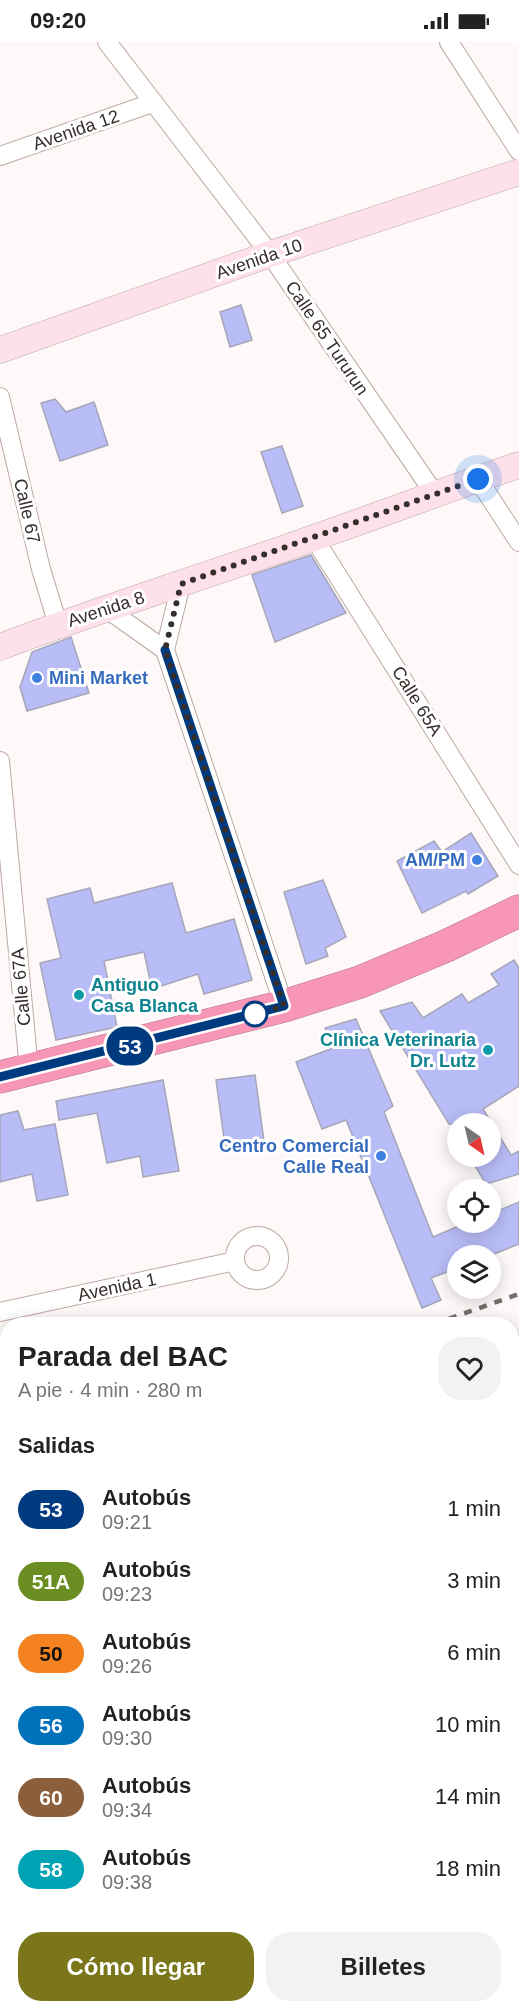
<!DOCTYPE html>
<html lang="es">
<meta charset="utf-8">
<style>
body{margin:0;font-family:Helvetica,sans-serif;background:#f2f2f2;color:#222;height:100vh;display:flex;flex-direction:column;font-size:22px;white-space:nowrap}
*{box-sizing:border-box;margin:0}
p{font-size:20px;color:#767676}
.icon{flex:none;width:33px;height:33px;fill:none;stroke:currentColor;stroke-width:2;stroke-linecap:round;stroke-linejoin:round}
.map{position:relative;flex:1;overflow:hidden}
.details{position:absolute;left:0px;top:1275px;width:519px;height:696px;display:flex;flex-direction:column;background:#fff;border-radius:24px 24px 0 0;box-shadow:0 3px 15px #0003}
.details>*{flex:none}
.badge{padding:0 12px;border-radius:20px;font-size:21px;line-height:39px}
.needle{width:39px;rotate:146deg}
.fabs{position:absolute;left:447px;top:1071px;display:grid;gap:12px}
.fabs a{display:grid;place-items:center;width:54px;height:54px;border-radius:50%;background:#fff;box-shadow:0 3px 15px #0003;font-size:30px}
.you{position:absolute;width:30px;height:30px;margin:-15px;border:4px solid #fff;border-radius:50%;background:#1a73e8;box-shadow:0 0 0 9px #1a73e833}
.map>.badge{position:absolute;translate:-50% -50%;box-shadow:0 0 0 3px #fff}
h2{padding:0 18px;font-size:22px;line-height:54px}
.round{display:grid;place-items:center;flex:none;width:63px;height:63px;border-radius:24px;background:#f2f2f2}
.head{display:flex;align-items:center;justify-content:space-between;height:102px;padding:0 18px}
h1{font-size:28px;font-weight:700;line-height:45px}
.cta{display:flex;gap:12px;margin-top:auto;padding:12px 18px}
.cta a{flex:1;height:69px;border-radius:24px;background:#7b761a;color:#fff;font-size:24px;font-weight:700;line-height:69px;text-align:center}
.cta a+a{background:#f2f2f2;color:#222}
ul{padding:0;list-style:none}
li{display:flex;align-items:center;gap:18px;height:72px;padding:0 18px}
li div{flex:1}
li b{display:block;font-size:22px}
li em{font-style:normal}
li .badge{min-width:66px;font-weight:700;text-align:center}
.status{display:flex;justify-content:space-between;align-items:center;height:42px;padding:0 30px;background:#fff;direction:ltr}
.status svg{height:16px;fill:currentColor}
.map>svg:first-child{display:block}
.education{fill:#f6ecfd}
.green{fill:#e3f3a6}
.building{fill:#b9bdf7;stroke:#a5a6b8;stroke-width:1.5}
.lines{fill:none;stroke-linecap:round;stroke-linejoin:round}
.street-casing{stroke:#bda9a1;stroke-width:20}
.secondary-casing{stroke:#bda9a1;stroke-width:27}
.highway-casing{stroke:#b37285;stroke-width:33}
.street{stroke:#fff;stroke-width:18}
.secondary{stroke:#fde0e9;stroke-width:26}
.highway{stroke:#f797b5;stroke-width:32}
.rail{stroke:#746d6b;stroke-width:4.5;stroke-dasharray:8 8;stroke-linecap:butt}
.line-casing{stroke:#fff;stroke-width:14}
.line{stroke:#003b80;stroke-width:9}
.walk{stroke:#362e2b;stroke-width:6;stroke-dasharray:0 10.8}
.shop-dot{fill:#3f7fe0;stroke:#fff;stroke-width:2}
.culture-dot{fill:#0f9aa8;stroke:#fff;stroke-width:2}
.stop-dot{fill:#fff;stroke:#003b80;stroke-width:3}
.labels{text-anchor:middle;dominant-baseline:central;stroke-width:6;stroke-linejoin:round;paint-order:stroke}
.street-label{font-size:18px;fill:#362e2b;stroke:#fff}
.shop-label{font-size:18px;font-weight:bold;fill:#366cbe;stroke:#fff;text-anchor:end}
.culture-label{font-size:18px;font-weight:bold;fill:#0d838f;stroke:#fff;text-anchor:start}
</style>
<div class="status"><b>09:20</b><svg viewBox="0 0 49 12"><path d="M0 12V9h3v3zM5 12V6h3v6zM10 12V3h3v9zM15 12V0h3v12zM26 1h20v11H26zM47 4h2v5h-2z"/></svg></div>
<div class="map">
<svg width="519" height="1971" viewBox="0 0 519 1971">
<rect width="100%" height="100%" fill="#fef9f8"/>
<!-- education -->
<g class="education">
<polygon points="519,1287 519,1966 513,1967 512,1958 512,1290"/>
<polygon points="7,1515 8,1964 205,1964 194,1971 0,1971 0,1519"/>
</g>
<!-- green -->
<g class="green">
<polygon points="519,1585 519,1664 512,1611 512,1586"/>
<polygon points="7,1659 7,1725 0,1730 0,1663"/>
<polygon points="7,1862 8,1964 191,1964 180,1971 0,1971 0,1867"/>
</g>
<!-- building -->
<g class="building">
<polygon points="241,263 252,298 230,305 220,270"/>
<polygon points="55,357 66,370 94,360 108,403 60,419 41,361"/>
<polygon points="282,404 303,464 282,471 261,410"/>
<polygon points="311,513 346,571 275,600 252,533"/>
<polygon points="71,595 89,651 27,669 20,645 32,610"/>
<polygon points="471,791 498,834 468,852 466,849 422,871 397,819 434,799 442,810"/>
<polygon points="323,838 346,895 325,906 328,914 306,922 284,850"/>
<polygon points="172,841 186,891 234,877 252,938 204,952 198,932 152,947 144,910 104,919 117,985 56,998 40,921 61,916 47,857 90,846 94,861"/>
<polygon points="514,918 519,926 519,1044 483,1067 511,1113 519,1109 519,1132 486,1142 469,1114 490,1114 490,1082 449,1082 380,969 412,960 423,976 462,952 468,961 499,943 491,932"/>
<polygon points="356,977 393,1064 384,1070 433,1195 468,1180 490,1180 490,1172 519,1160 519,1202 489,1214 458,1214 458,1226 431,1236 441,1258 422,1266 346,1078 322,1087 296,1020 333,1006 325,986"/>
<polygon points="255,1033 264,1099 225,1104 216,1038"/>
<polygon points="163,1038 179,1129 143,1135 140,1114 107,1121 97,1071 59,1078 56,1059"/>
<polygon points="18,1069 24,1088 55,1082 68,1153 37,1159 32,1132 0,1140 0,1073"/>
</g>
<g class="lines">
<defs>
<g id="street">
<polyline points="107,0 270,212 434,451"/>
<polyline points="449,0 519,109"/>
<polyline points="0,114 152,61"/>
<polyline points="0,355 41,527 58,583"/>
<polyline points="478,437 519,500"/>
<polyline points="314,496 519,823"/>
<polyline points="107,567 165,608"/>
<polyline points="165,608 284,964"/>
<polyline points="165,608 181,542"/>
<polyline points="0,719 29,1028"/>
<circle cx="257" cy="1216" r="22"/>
<polyline points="0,1270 235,1219"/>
<polyline points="0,1422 8,1456"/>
</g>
<g id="secondary">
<polyline points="0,308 270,212 519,130"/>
<path d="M0 605C86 572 175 544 262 514 348 485 433 452 519 423"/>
</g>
<polyline id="highway" points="0,1035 284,964 360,940 446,904 519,869"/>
</defs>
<!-- street casing -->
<use href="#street" class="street-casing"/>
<!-- secondary casing -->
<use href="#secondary" class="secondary-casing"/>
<!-- highway casing -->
<use href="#highway" class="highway-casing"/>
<!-- street -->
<use href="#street" class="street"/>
<!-- secondary -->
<use href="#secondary" class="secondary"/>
<!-- highway -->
<use href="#highway" class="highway"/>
<!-- rail -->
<g class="rail">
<polyline points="434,1282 519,1252"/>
<polyline points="0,1488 8,1483"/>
</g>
</g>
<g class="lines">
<defs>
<polyline id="line" points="0,1035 284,964 165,608"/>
</defs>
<!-- line casing -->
<use href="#line" class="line-casing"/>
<!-- line -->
<use href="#line" class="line"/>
<!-- walk -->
<polyline class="walk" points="255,972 284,964 165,608 181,542 478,437"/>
</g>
<!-- markers -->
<g class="shop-dot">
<circle cx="37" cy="636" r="6"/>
<circle cx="477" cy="818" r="6"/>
<circle cx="381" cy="1114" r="6"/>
</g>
<g class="culture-dot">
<circle cx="79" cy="953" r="6"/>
<circle cx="488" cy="1008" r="6"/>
</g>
<circle class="stop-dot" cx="255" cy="972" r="12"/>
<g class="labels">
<!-- street labels -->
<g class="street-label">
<text transform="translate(76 88) rotate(-19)">Avenida 12</text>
<text transform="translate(259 217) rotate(-19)">Avenida 10</text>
<text transform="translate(327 296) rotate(56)">Calle 65 Tururun</text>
<text transform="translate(27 469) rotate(77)">Calle 67</text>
<text transform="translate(106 567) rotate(-18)">Avenida 8</text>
<text transform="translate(417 659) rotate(58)">Calle 65A</text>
<text transform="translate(21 945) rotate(-95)">Calle 67A</text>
<text transform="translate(117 1245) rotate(-12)">Avenida 1</text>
</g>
<!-- shop labels -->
<g class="shop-label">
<text x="49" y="636" text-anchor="start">Mini Market</text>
<text x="465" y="818">AM/PM</text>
<text x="369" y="1104">Centro Comercial<tspan x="369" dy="21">Calle Real</tspan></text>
</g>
<!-- culture labels -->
<g class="culture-label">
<text x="91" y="943">Antiguo<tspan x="91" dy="21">Casa Blanca</tspan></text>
<text x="476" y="998" text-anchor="end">Clínica Veterinaria<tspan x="476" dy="21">Dr. Lutz</tspan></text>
</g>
</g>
</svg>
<div class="fabs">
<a><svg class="needle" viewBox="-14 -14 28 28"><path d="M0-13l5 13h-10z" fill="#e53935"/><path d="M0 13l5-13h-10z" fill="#767676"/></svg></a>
<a><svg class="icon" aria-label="locate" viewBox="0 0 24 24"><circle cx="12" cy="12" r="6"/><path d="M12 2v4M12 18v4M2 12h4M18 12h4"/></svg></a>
<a><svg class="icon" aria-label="layers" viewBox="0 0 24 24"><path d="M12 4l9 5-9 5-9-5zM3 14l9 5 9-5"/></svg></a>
</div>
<div class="you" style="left:478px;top:437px"></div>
<b class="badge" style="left:130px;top:1004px;background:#003b80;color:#fff">53</b>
<section class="details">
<div class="head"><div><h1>Parada del BAC</h1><p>A pie · 4 min · 280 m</p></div><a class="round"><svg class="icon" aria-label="heart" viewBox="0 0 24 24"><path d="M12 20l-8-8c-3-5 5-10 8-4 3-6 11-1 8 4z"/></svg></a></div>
<h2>Salidas</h2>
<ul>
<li><span class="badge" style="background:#003b80;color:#fff">53</span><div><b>Autobús</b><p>09:21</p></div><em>1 min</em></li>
<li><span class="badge" style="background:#6b8e23;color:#fff">51A</span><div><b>Autobús</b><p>09:23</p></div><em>3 min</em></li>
<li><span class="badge" style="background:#f58220;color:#111">50</span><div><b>Autobús</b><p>09:26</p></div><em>6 min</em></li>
<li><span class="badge" style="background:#0072bc;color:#fff">56</span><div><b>Autobús</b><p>09:30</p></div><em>10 min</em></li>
<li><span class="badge" style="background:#8b5e3c;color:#fff">60</span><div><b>Autobús</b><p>09:34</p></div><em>14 min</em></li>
<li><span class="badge" style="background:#00a3b4;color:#fff">58</span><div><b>Autobús</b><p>09:38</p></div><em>18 min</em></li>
</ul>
<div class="cta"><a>Cómo llegar</a><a>Billetes</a></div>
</section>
</div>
